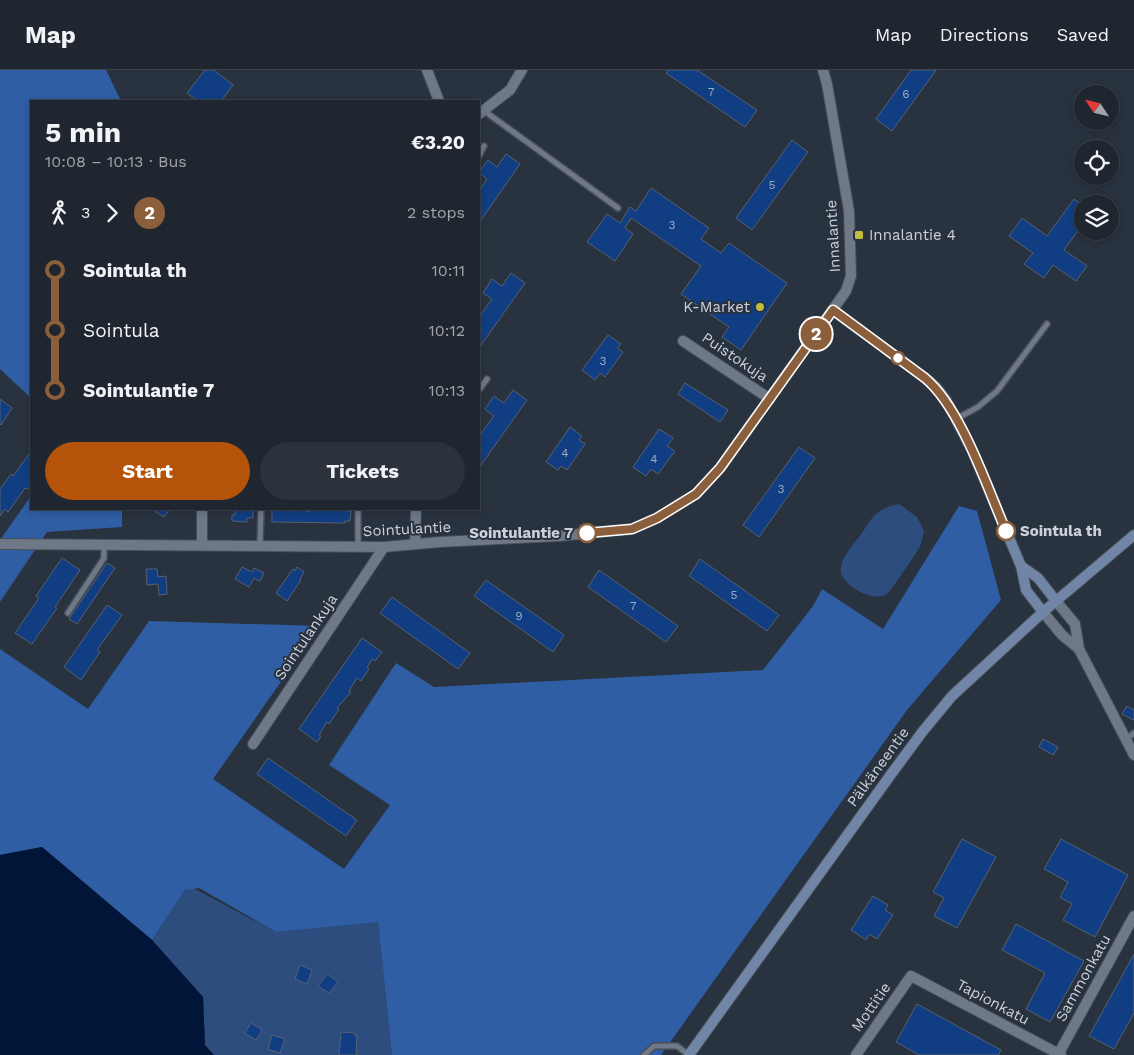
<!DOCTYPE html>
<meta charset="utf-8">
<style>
body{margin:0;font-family:"Work Sans",sans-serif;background:#2c323b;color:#f1f3f6;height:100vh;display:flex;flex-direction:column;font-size:19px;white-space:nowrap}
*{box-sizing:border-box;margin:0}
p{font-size:16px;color:#a1a5aa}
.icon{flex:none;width:28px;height:28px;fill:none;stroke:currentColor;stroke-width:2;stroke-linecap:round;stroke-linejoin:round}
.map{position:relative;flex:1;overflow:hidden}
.drawer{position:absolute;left:30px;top:30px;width:450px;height:410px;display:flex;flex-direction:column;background:#1f262f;border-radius:0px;box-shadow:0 2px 8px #0003,0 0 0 1px #3c434b}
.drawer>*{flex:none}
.badge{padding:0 10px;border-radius:16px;font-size:18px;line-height:32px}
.needle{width:32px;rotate:305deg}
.buttons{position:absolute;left:1074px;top:15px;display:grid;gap:10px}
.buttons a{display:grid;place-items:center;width:45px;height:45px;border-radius:50%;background:#1f262f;box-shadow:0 2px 8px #0003,0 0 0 1px #3c434b;font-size:25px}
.map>.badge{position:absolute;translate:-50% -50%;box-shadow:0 0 0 2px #fff}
.legs{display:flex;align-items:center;gap:8px;height:55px;padding:0 15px;font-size:16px}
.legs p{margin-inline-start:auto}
.summary{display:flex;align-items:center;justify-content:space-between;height:85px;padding:0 15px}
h1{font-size:28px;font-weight:700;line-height:38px}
.action{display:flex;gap:10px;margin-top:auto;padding:10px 15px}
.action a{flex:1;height:58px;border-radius:30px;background:#b45309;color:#fff;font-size:20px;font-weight:700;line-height:58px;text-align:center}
.action a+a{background:#2c323b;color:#f1f3f6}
ul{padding:0 15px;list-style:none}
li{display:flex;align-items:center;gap:18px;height:60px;font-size:19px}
li i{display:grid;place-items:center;width:8px;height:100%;margin:0 6px;background:currentColor}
li i::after{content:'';width:12px;height:12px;margin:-6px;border:4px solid;border-radius:50%;background:#1f262f}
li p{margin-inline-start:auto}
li:first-child i{background:linear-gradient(#0000 50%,currentColor 0)}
li:last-child i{background:linear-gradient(currentColor 50%,#0000 0)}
header{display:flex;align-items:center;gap:30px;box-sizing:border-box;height:70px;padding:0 25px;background:#1f262f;border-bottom:1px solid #3c434b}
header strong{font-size:24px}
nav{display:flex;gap:28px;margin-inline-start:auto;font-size:18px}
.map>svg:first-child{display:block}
.green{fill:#2d4d7f}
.forest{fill:#305ea4}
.water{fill:#011539}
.building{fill:#113e82;stroke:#576170}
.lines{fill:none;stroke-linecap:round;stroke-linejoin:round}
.lane-casing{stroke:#464d58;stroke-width:8}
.street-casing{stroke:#464d58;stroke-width:12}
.secondary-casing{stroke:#464d58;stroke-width:12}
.lane{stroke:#6e7887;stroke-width:5}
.street{stroke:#6e7887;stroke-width:10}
.secondary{stroke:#7186a6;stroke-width:10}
.line-1-casing{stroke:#fff;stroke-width:11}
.line-1{stroke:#8b5e3c;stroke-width:8}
.poi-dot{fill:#bfbe41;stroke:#29323f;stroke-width:2}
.stop-1-dot{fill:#fff;stroke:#8b5e3c;stroke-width:2.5}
.labels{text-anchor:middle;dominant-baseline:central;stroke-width:4;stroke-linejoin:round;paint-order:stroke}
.number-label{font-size:12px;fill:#9dacc4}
.poi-label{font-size:15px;fill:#ccd1da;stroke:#29323f;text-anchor:start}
.street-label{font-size:15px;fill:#ccd1da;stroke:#29323f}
.stop-label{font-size:15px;font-weight:bold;fill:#ccd1da;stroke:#29323f;text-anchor:start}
</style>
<header>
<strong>Map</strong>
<nav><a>Map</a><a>Directions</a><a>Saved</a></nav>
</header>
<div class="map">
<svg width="1134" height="985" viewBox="0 0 1134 985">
<rect width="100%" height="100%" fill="#29323f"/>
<!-- green -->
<g class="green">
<path d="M899 434 917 447 924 461C923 466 922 471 920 476 918 481 892 519 888 523 875 534 845 517 841 503 838 490 855 473 862 463 873 446 877 438 899 434Z"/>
<polygon points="193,818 276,862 378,851 392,985 214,985 205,975 203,927 152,870 185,820"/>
</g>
<!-- forest -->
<g class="forest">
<polygon points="0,0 106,0 121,31 31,31 31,328 0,299"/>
<polygon points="31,426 31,439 122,439 122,457 47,462 0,532 0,470"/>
<polygon points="959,436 977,441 1001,530 907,640 661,985 392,985 378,852 276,862 199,818 185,820 152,870 42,777 0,785 0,579 88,639 149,551 320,556 213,709 344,799 390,735 329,695 396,593 434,617 763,600 813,536 822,519 883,559"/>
</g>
<!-- water -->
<polygon class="water" points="42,777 152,870 203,927 205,975 214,985 0,985 0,785"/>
<!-- building -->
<g class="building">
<polygon points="205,0 214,0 233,15 221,31 198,31 187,23"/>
<polygon points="668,0 697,0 757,40 745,57 666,3"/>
<polygon points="911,0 936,0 892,61 876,49"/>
<polygon points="792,70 808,82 752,160 736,148"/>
<polygon points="506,84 520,94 479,153 479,121 487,109 479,102 488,90 497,97"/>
<polygon points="651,118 709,158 701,169 721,183 729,173 787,213 741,280 722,267 729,257 681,224 701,196 631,148 625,158 633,164 615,191 587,172 607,144 620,153 630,137 636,141"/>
<polygon points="1074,129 1082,135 1082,155 1064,180 1087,196 1076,211 1053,195 1044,208 1024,194 1033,183 1009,166 1022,148 1047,166"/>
<polygon points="511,203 525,213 479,278 479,247 492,229 483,223 492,209 502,216"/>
<polygon points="608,265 621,274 617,278 623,282 605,307 600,303 595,310 582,300"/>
<polygon points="685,313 728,340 720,352 678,324"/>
<polygon points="513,320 527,330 479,398 479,366 494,346 485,339 494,326 504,333"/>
<polygon points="0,329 12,338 1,355 0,354"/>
<polygon points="570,357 582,366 579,370 585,374 567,400 561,396 558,400 546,392"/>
<polygon points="659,359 673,368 667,376 675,381 658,404 651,399 646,406 633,397"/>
<polygon points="799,377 815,388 759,467 743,455"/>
<polygon points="30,383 31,384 31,414 28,419 25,418 8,442 5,439 0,446 0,419 11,404 13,406"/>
<polygon points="151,439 170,439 164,447"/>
<polygon points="235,439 253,439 253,448 247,448 247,452 232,451 232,445 235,445"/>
<polygon points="272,439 287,439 287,440 291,441 291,439 306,439 306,441 311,441 311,439 326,439 326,440 330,440 330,439 346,439 346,441 351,441 350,451 345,451 345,453 272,452"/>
<polygon points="62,488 80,500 55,537 57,538 32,574 15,563 39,528 36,526"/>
<polygon points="700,489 779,545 767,561 689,506"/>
<polygon points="107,493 115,498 77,554 69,549"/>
<polygon points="242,497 252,502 254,498 264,503 260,511 254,508 249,517 235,509"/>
<polygon points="297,497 304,502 300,509 301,510 287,531 276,523 293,499 295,501"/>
<polygon points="146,499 157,499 158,507 166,506 167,524 159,525 158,514 147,515"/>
<polygon points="599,500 678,556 666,572 588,517"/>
<polygon points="486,510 564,565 553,582 474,526"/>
<polygon points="392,527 470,583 458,599 380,543"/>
<polygon points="107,535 122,545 97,580 100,582 81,610 64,597"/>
<polygon points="362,568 382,582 375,591 372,589 367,598 369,599 361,611 357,608 349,621 351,622 337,638 339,639 329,654 327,652 319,665 321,666 317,672 299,659"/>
<polygon points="1127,636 1134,640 1134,650 1122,644"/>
<polygon points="1043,669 1058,677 1053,685 1039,677"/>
<polygon points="268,688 357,750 346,766 257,704"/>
<polygon points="962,769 996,787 957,858 934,846 944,828 933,822"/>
<polygon points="1061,769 1128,805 1095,867 1063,850 1072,834 1060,827 1068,812 1044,799"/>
<polygon points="873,826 888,835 885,840 893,845 877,869 869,864 866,870 851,860"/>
<polygon points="1016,854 1084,891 1050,952 1026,939 1045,903 1002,880"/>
<polygon points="1134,884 1134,943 1114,979 1089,966"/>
<polygon points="300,895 312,900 307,914 295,909"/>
<polygon points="327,904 338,912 329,923 318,916"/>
<polygon points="917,934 1001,980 998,985 919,985 896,972"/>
<polygon points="251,953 262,960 256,970 245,963"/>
<polygon points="341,962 355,963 355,966 357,966 356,984 358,985 339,985"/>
<polygon points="272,965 285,969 280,983 268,979"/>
</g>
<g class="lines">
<defs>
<g id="lane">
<polyline points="483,40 618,138"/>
<polyline points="479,86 484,76"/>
<polyline points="479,320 487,309"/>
<polyline points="956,349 978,337 997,321 1047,254"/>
<polyline points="260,476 261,439"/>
<polyline points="358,476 358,439"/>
<polyline points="68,543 104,488 104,475"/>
<polyline points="1126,669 1134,663"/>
<polyline points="644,985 654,976 677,976 689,985"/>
</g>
<g id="street">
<polyline points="427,0 439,31"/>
<polyline points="479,44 510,20 522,0"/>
<polyline points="683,271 770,329"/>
<polyline points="202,439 202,475"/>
<polyline points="0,474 384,477 440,472 559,466 632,459 657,448 696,424 720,398 846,221 851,206 849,141 827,14 823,0"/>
<polyline points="415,474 416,439"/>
<polyline points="1056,531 1075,554 1079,579 1134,685"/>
<polyline points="1043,542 1062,565 1079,579"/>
<polyline points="253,674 384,477"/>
<polyline points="856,985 911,906 1061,985"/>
<polyline points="1058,985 1134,846"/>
</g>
<g id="secondary">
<polyline points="833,240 925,308 936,317 946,330 972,380 1021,496 1026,520 1043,542"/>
<polyline points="1021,496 1038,508 1056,531"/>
<polyline points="689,985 892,703 923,661 952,626 1043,542 1134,465"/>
</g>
</defs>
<!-- lane casing -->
<use href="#lane" class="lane-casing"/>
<!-- street casing -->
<use href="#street" class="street-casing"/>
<!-- secondary casing -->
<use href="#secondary" class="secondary-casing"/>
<!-- lane -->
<use href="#lane" class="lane"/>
<!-- street -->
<use href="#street" class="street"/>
<!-- secondary -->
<use href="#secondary" class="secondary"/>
</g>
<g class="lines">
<defs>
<path id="line-1" d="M587 463 632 459 657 448 696 424 720 398 833 240 925 308C961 338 987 417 1006 461"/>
</defs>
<!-- line-1 casing -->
<use href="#line-1" class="line-1-casing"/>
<!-- line-1 -->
<use href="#line-1" class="line-1"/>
</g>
<!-- markers -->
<g class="poi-dot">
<rect x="854" y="160" width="10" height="10" rx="2.5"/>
<circle cx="760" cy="237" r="5"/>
</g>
<g class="stop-1-dot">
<circle cx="898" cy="288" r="6"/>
<circle cx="1006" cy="461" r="9"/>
<circle cx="587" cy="463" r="9"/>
</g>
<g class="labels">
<!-- number labels -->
<g class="number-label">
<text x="711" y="22">7</text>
<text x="906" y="24">6</text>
<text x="772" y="115">5</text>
<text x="672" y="155">3</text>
<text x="603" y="291">3</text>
<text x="565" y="383">4</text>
<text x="654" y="389">4</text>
<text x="781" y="419">3</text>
<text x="734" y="525">5</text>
<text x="633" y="536">7</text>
<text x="519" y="546">9</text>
</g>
<!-- poi labels -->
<g class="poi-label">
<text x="869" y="165">Innalantie 4</text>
<text x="750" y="237" text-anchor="end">K-Market</text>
</g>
<!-- street labels -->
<g class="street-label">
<text transform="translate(833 166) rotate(-93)">Innalantie</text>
<text transform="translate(735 287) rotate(34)">Puistokuja</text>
<text transform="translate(407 459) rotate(-3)">Sointulantie</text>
<text transform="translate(306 567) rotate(-56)">Sointulankuja</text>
<text transform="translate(878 697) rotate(-54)">Pälkäneentie</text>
<text transform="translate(1083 908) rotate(-61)">Sammonkatu</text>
<text transform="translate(993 932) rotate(28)">Tapionkatu</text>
<text transform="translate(871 937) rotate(-55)">Mottitie</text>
</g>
<!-- stop labels -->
<g class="stop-label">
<text x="1020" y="461">Sointula th</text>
<text x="573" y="463" text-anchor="end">Sointulantie 7</text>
</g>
</g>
</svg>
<div class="buttons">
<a><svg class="needle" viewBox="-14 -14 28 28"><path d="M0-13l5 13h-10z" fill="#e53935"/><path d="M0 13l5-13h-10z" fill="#a1a5aa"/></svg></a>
<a><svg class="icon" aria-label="locate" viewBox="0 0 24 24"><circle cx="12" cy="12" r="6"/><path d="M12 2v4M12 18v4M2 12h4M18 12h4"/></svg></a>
<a><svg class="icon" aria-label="layers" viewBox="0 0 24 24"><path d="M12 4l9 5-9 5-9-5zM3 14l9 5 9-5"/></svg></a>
</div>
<b class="badge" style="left:816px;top:264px;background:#8b5e3c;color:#fff">2</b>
<section class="drawer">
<div class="summary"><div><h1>5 min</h1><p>10:08 – 10:13 · Bus</p></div><b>€3.20</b></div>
<div class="legs"><svg class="icon" aria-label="walk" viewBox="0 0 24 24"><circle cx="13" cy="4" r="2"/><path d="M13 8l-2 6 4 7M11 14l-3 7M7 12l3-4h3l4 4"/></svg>3<svg class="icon" aria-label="forward" viewBox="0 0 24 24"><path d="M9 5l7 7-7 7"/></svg><b class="badge" style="background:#8b5e3c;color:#fff">2</b><p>2 stops</p></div>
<ul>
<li><i style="color:#8b5e3c"></i><b>Sointula th</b><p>10:11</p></li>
<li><i style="color:#8b5e3c"></i><span>Sointula</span><p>10:12</p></li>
<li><i style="color:#8b5e3c"></i><b>Sointulantie 7</b><p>10:13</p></li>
</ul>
<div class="action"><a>Start</a><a>Tickets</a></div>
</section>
</div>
